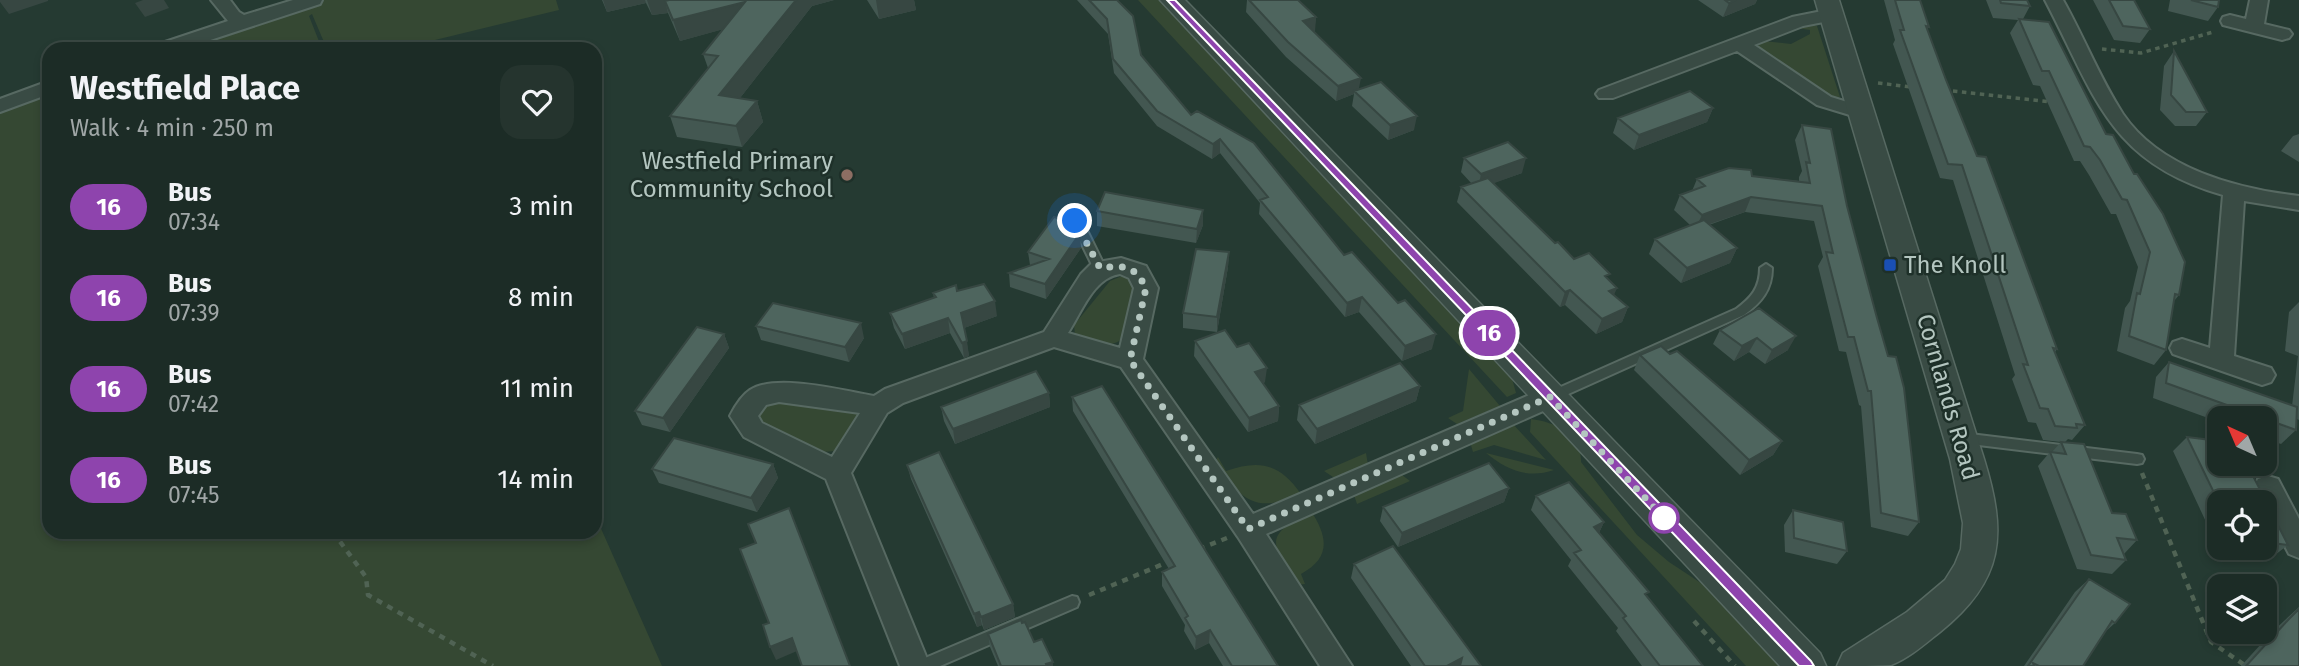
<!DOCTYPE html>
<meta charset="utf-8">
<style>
body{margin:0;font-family:"Fira Sans",sans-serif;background:#25342e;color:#f1f3f6;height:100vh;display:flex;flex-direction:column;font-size:26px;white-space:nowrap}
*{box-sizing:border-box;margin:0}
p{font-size:23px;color:#a0a7a7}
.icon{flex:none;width:38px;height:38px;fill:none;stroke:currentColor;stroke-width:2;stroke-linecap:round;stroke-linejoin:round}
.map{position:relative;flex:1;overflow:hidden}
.sheet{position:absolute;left:42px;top:42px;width:560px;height:497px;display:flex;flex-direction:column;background:#1c2c26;border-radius:21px;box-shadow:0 4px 10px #0003,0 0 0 2px #3a4843}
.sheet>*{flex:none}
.badge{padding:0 14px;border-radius:23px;font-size:24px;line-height:46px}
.needle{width:46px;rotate:316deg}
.tools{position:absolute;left:2207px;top:406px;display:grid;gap:14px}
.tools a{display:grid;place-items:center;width:70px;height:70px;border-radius:14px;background:#1c2c26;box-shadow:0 4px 10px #0003,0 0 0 2px #3a4843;font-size:35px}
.you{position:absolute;width:35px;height:35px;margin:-18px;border:5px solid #fff;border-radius:50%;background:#1a73e8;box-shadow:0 0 0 10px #1a73e833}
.map>.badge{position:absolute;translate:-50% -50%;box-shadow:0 0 0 4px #fff}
.round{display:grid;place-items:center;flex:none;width:74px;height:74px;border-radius:21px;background:#25342e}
.headline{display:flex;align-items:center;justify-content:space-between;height:119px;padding:0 28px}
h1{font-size:33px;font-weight:700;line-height:52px}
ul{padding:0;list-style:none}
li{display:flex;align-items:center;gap:21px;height:91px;padding:0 28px}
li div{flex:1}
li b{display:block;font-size:26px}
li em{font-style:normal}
li .badge{min-width:77px;font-weight:700;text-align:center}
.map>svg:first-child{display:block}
.green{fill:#354833}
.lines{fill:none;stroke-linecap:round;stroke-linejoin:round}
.service-casing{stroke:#576962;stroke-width:4}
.minor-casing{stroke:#576962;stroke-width:4}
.tertiary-casing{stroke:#576962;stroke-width:3}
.path-far1{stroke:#506354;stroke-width:3.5;stroke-dasharray:4.5 4.5;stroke-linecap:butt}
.path{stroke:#506354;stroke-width:4.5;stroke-dasharray:6 6;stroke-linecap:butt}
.service{fill:#394b44;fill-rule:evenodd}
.minor{fill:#394b44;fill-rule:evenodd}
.tertiary{fill:#394b44;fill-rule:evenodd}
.wall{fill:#435751;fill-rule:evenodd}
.shaded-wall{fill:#374742}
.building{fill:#4e655e;stroke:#374742;stroke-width:2}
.line{fill:#8e44ad;stroke:#fff;stroke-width:2}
.walk{stroke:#b4c6c0;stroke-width:7;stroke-dasharray:0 12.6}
.education-dot{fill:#8d6e63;stroke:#1e3029;stroke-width:2.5}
.transit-dot{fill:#1a4fb4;stroke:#1e3029;stroke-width:2.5}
.stop-dot{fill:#fff;stroke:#8e44ad;stroke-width:3.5}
.labels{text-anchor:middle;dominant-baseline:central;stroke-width:5;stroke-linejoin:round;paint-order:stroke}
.poi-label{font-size:24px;fill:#b4c6c0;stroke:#1e3029;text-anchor:end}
.street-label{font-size:24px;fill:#b4c6c0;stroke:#1e3029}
</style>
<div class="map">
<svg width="2299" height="666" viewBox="0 0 2299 666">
<rect width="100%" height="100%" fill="#253a32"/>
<path class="green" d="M323,0H556L559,10L398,49H327L312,14L309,16L322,49H196V44Z
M1138,0H1160L1511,375L1516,393L1507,397Z
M1808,24L1817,26L1840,97L1823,96L1761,52L1758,46L1763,41L1791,44L1810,34V30L1796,28Z
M49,92V532H595V515L662,666H0V112Z
M1122,276L1138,285L1123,338C1110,350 1088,345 1075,335L1074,325L1110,281Z
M1469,369L1500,406L1457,424L1448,418L1463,411Z
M769,400L854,411L859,416L837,451L821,452L759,421L755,416Z
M1531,419C1555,422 1582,434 1581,462L1637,535L1669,562L1713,591L1787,666H1746L1530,432Z
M1512,423L1546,460L1494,445L1473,452L1470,442Z
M1366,453L1368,465L1336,479L1324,471Z
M1486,453L1554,470C1528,479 1507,470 1486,453Z
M1218,457L1226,471C1260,459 1280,464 1301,494C1254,515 1242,499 1214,463Z
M1398,472L1410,481L1357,504L1353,492Z
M1311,511C1328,537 1331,558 1301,574L1305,584L1296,585C1271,541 1263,537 1311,511Z"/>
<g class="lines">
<g class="service-casing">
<path id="service" d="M1071,206L1077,210L1106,269L1104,272L1100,273L1094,269L1065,210Z
M1766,264L1772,268C1772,290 1761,303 1744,315L1555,400H1545L1544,397L1545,394L1736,309C1751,298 1760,288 1760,268Z
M1962,433L2137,454L2142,455L2144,459L2142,463L2137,464L1962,443L1957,442L1955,438L1957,434Z
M1072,596L1077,597L1079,602L1077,607L940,666H915L918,661Z"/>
</g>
<g class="minor-casing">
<path id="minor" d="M211,0H230L239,12L244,15L293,0H322L320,4L183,49H153L156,45L228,21Z
M2045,0H2063C2084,37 2100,79 2123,114C2160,169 2238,189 2299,196V210L2244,201L2234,356L2271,368L2275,375L2271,382L2262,385L2173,354L2170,348L2173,342L2182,339L2210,348L2223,195C2108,162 2095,95 2045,0Z
M2250,0H2268L2264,24L2289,30L2292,34L2289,38L2282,40L2223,25L2221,21L2223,17L2230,15L2246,19Z
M1832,9L1839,11L1841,15L1839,19L1803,26L1754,45L1831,97L1870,109L1873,113L1870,117L1863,119L1817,105L1737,51L1613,98H1599L1596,94L1599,90L1792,17Z
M49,81V94L0,112V99Z
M1121,258L1146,266L1158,288L1143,359L1253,514L1541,390L1550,387L1559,390L1563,397L1559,404L1266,534L1352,666H1320L1238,537L1121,367L1054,347L903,403L887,413L851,473L930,666H900L826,479L744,437L730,416C734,408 742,395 750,390C776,373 844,391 874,396L885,389L1044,332L1081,274L1092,263ZM1120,274L1129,278L1134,288L1120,348L1068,333C1082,312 1093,278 1120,274ZM779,402L860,413L832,457L762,423L758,416L766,405Z
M2268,476L2278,479L2299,519V558L2289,554L2254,487L2258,479Z"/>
</g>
<g class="tertiary-casing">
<path id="tertiary" d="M1160,0H1185L1820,653L1826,666H1780Z
M1815,0H1839L1984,459C2007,534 2005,580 1940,632C1926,643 1908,659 1891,665C1877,666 1853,666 1837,666L1843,653L1907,612L1945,580L1955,564L1961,549L1963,523L1950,459Z"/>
</g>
<path class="path-far1" d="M2102,49L2141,53L2213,32
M1878,83L1911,87
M1944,90L2051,102"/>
<path class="path" d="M2142,473L2211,642L2246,666
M333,532L366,577L368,595L493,666
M1199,549L1227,538
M1089,595L1168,562
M1694,621L1735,666"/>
<use href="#service" class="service"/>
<use href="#minor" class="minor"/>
<use href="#tertiary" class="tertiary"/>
</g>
<path class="wall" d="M602,0H834L812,6L740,98L757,101L763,122L742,147L677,137L670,116L708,68L703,54L723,29L680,41L668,13L652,15L646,3L607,12Z
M867,0H914L916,10L879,19Z
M1077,0H1117L1141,55L1191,115L1197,111L1344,255L1432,349L1402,361L1359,312L1345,317L1259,214L1260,203L1220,153L1212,159L1157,126L1114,73L1108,34Z
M1247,0H1298L1316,17L1314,32L1359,89L1414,130L1388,140L1352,106L1354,94L1336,101L1286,57L1246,12Z
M1698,0H1757L1755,4L1723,17Z
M1884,0H1920L1929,27L1927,30L1946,80L2057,349L2055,352L2085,425L2072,440L2068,439L2065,442L2112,513L2137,540L2124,554L2126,560L2112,574L2077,569L2038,466L2050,452H2052L2061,442L2043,440L2036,423L2028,422L2012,379L2015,375L1953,180L1940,178L1893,44L1895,40Z
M1986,0H2027L2030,6L2023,19L2049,22L2179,295L2174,301L2166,350L2154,365L2117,351L2125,308L2130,301L2138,267L2116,214H2111L2089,175L2080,161H2074L2040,86L2033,85L2010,33L2018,20L1993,18Z
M2093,0H2134L2150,29L2140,43L2114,40Z
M2170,0H2219L2218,7L2208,21L2168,11Z
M2174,51L2207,112L2196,126H2175L2160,110L2164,66Z
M1713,108L1707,122L1634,150L1613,133L1618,118Z
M1802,125L1847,206L1919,522L1908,536L1871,527L1861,406L1859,405L1846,352L1839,351L1818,266L1823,257L1814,221L1745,212L1709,225L1737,248L1730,263L1681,283L1649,254L1655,239L1690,225L1674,210L1680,195L1692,191L1697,179L1752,176L1799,181V177L1802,171L1795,140Z
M2299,134V162L2281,151L2293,136Z
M1464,158L1522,173L1493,183L1555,243L1574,259L1608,280L1614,295L1628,307L1622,322L1596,334L1565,305L1560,307L1457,202L1461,187L1472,184L1461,172Z
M1097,211L1203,225L1196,243L1097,226Z
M1081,248L1046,299L1010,287L1009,273L1030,265L1028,252Z
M1229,252L1228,267L1217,332L1183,328V313Z
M957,291L997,316L964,328L969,356L964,358L950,333L905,349L894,328L890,313L934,298L933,293Z
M2299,302V420L2297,419L2296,430L2281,444L2264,438V418H2219V422L2153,398L2156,377L2169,362L2292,406L2298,356L2285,351L2289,312Z
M1759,308L1788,350L1765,364L1749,352L1734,361L1713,344L1720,330Z
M756,326L864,338L849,362L761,340Z
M724,334L729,348L670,432L642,425L635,411Z
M1195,341L1237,347L1265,382L1263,383L1279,406L1278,421L1248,432L1194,356Z
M1670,354L1782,441L1773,455L1740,475L1634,370L1640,355Z
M1420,386L1416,401L1315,444L1297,420L1299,405Z
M1049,393L1050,407L955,444L944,421L941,407Z
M1072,397L1278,666H1223L1209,643L1195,650L1184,631L1185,625L1162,586V572L1169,569L1073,411Z
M2187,437L2219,441V464H2247L2288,545L2271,558L2220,552L2173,451ZM2219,502H2264V548H2219Z
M773,464L778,478L757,512L659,483L652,469Z
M907,465L1013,604L1015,617L984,630L982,625L977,627L911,479Z
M1509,488L1504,502L1398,547L1380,521L1383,507Z
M1536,496L1604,522L1599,533L1647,596L1703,666H1642L1616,631L1618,628L1568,566L1571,560L1531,510Z
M1793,510L1847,551L1837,564L1785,552L1784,525Z
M1354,564L1481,666H1411L1351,578Z
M2089,579L2115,623L2105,632L2083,666H2024L2075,592Z
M2299,607V666H2241L2272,632Z
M988,634L1034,642L1053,666H998L990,647Z"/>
<path class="shaded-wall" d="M0,0H48V1L9,14L0,2Z
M143,0H164L169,8L145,17L135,3Z
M603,0H645L646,3L607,12Z
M647,0H675L665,1L668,13L652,15Z
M796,0H834L812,6L726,116L719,95Z
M876,0H914L916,10L879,19Z
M1736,0H1757L1755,4L1723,17L1729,3Z
M745,2L750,22L680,41L673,20Z
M1316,17L1315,32L1302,36L1303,21Z
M1361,78L1358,93L1354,91V94L1336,101L1338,86Z
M757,101L763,122L742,147L736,126Z
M1713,108L1707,122L1634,150L1639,135Z
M1417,116L1414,130L1388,140L1390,125Z
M1220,139V153L1212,159L1213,144Z
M1526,158L1522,173L1478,189L1481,174Z
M1751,197L1745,212L1695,229L1702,215Z
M1203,210V225L1196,243L1197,229Z
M1080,233L1081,248L1046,299L1045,284Z
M1737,248L1730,263L1681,283L1687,268Z
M1229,252L1228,267L1217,332V317Z
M1617,288L1611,302L1609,291Z
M1570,290L1565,305L1560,307L1565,292Z
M1362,297L1359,312L1345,317L1347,303Z
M995,301L997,316L964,328L961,313Z
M1628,307L1622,322L1596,334L1602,319Z
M948,318L950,333L905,349L902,334Z
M861,323L864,338L849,362L845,347Z
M724,334L729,348L670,432L663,418Z
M1436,334L1432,349L1402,361L1405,346Z
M1796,336L1788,350L1765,364L1772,350Z
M1757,338L1749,352L1734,361L1742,346Z
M967,341L969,356L964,358L962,343Z
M1267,368L1265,382L1254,387L1255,372Z
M1420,386L1416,401L1315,444L1317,429Z
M1049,393L1050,407L955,444L953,429Z
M1279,406L1278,421L1248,432L1249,418Z
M1782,441L1773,455L1740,475L1749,460Z
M773,464L778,478L757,512L751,498Z
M1509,488L1504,502L1398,547L1402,533Z
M1604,522L1597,537L1594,527Z
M1013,604L1015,617L984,630L981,617Z
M979,612L982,625L977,627L974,614Z
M1210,630L1209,643L1195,650L1196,637Z
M792,638L797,651L776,660L770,647Z
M1462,658L1460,666H1447Z
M1053,662V666H1046V664Z"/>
<path class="building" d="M669,0H796L719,95L757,101L736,126L670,116L718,56L703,54L745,2L673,20L665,1Z
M1089,0H1117L1133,16L1141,55L1191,115L1197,111L1254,143L1344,255L1352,252L1398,303L1405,300L1436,334L1405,346L1362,297L1347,303L1260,200L1268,197L1220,139L1213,144L1157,111L1113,59L1107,19Z
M1249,0H1298L1316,17L1303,21L1361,78L1338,86L1288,42Z
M1725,0H1736L1729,3Z
M1895,0H1920L1929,27L1926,26L1946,80L1977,156L1986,157L2057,349L2053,348L2085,425L2076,424L2077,428L2055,426L2048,409L2040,408L2023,364L2028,365L1962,165L1948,164L1900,30H1904Z
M2000,0H2027L2030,6L2001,3Z
M2109,0H2134L2150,29L2123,26Z
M2191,0H2219L2218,7Z
M2019,19L2049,22L2106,134L2113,135L2134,174H2137L2163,214L2185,262L2179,295L2175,294L2166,350L2129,336L2137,293L2140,294L2150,252L2127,200L2122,199L2100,160L2090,147L2084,146L2049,71H2042Z
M2174,51L2207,112H2186L2171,95Z
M1381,82L1417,116L1390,125L1354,91Z
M1690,91L1713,108L1639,135L1618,118Z
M1802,125L1831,129L1847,206L1877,318L1888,356L1896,357L1904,388L1919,522L1881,513L1871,391H1868L1854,337H1848L1826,252L1833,253L1822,206L1751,197L1702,215L1680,195L1705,186L1697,179L1729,168L1751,170L1752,176L1810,183L1806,162L1810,163Z
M1508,142L1526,158L1481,174L1464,158Z
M1488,178L1555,243L1558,242L1574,259L1589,253L1610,274L1605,276L1617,288L1609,291L1628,307L1602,319L1570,290L1565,292L1461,187Z
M1105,192L1203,210L1197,229L1097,211Z
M1054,217L1075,223L1080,233L1045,284L1009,273L1049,259L1028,252Z
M1704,220L1737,248L1687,268L1655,239Z
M1196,249L1229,252L1217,317L1183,313Z
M984,284L995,301L961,313L967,341L962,343L948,318L902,334L890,313L936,297L933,293L956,285L957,291Z
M773,303L861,323L845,347L756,326Z
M1759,308L1796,336L1772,350L1757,338L1742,346L1720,330Z
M697,327L724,334L663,418L635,411Z
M1225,330L1237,347L1249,343L1267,368L1255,372L1279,406L1249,418L1195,341Z
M1661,346L1670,354L1677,351L1782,441L1749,460L1640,355Z
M2169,362L2297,407L2296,430L2166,383Z
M1400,363L1420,386L1317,429L1299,405Z
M1036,371L1049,393L953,429L941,407Z
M1102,386L1278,666H1232L1210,630L1196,637L1185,618L1188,616L1162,572L1175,566L1072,397Z
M2187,437L2219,441V464H2247L2288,545L2264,542V502L2219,503Z
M674,438L773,464L751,498L652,469Z
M2061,442L2084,444L2112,513L2126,514L2137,540L2117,538L2126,560L2091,555L2050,452L2066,454Z
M939,452L1013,604L981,617L979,612L974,614L907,465Z
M1489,463L1509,488L1402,533L1383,507Z
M1569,482L1604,522L1594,527L1649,592L1645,594L1703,666H1660L1623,618L1626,616L1574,553L1581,550L1536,496Z
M789,508L850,666H802L792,638L770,647L763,625L769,623L740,549L756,543L748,524Z
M1793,510L1843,522L1847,551L1794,538Z
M1393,546L1481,666H1460L1462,658L1447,666H1425L1354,564Z
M2089,579L2130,604L2115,623L2112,621L2083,666H2039L2033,663L2034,666H2028Z
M2299,609V666H2246L2289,619Z
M1021,620L1022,623L1025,622L1034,642L1042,639L1053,662L1046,664L1047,666H1001L988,634Z"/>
<path class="line" d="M1167,0H1175L1811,661L1814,666H1799Z"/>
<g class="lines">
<path class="walk" d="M1075,221L1100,268C1125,265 1134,265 1146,288L1130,360L1248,529L1550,397L1664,518"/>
</g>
<circle class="education-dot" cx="847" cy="175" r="7"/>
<rect class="transit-dot" x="1883" y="258" width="14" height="14" rx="3.5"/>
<circle class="stop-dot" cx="1664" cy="518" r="14"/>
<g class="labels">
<g class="poi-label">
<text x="833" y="161">Westfield Primary<tspan x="833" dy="28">Community School</tspan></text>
<text x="1904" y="265" text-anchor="start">The Knoll</text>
</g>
<g class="street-label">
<text transform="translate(1948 397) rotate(74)">Cornlands Road</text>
</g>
</g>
</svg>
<div class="tools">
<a><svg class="needle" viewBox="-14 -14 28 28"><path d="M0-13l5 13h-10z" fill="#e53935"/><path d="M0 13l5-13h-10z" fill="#a0a7a7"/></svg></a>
<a><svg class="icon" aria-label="locate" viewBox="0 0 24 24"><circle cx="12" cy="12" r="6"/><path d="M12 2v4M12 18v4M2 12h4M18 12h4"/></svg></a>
<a><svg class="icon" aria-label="layers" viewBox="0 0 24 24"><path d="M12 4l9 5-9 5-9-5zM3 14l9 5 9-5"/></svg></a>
</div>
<div class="you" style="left:1075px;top:221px"></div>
<b class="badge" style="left:1489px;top:333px;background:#8e44ad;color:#fff">16</b>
<section class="sheet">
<div class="headline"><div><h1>Westfield Place</h1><p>Walk · 4 min · 250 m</p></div><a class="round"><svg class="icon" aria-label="heart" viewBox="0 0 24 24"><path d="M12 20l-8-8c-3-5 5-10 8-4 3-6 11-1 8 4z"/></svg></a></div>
<ul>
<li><span class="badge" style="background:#8e44ad;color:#fff">16</span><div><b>Bus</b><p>07:34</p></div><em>3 min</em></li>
<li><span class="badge" style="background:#8e44ad;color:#fff">16</span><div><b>Bus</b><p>07:39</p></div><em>8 min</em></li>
<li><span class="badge" style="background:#8e44ad;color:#fff">16</span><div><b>Bus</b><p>07:42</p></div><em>11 min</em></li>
<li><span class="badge" style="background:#8e44ad;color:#fff">16</span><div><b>Bus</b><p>07:45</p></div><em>14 min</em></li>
</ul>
</section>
</div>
